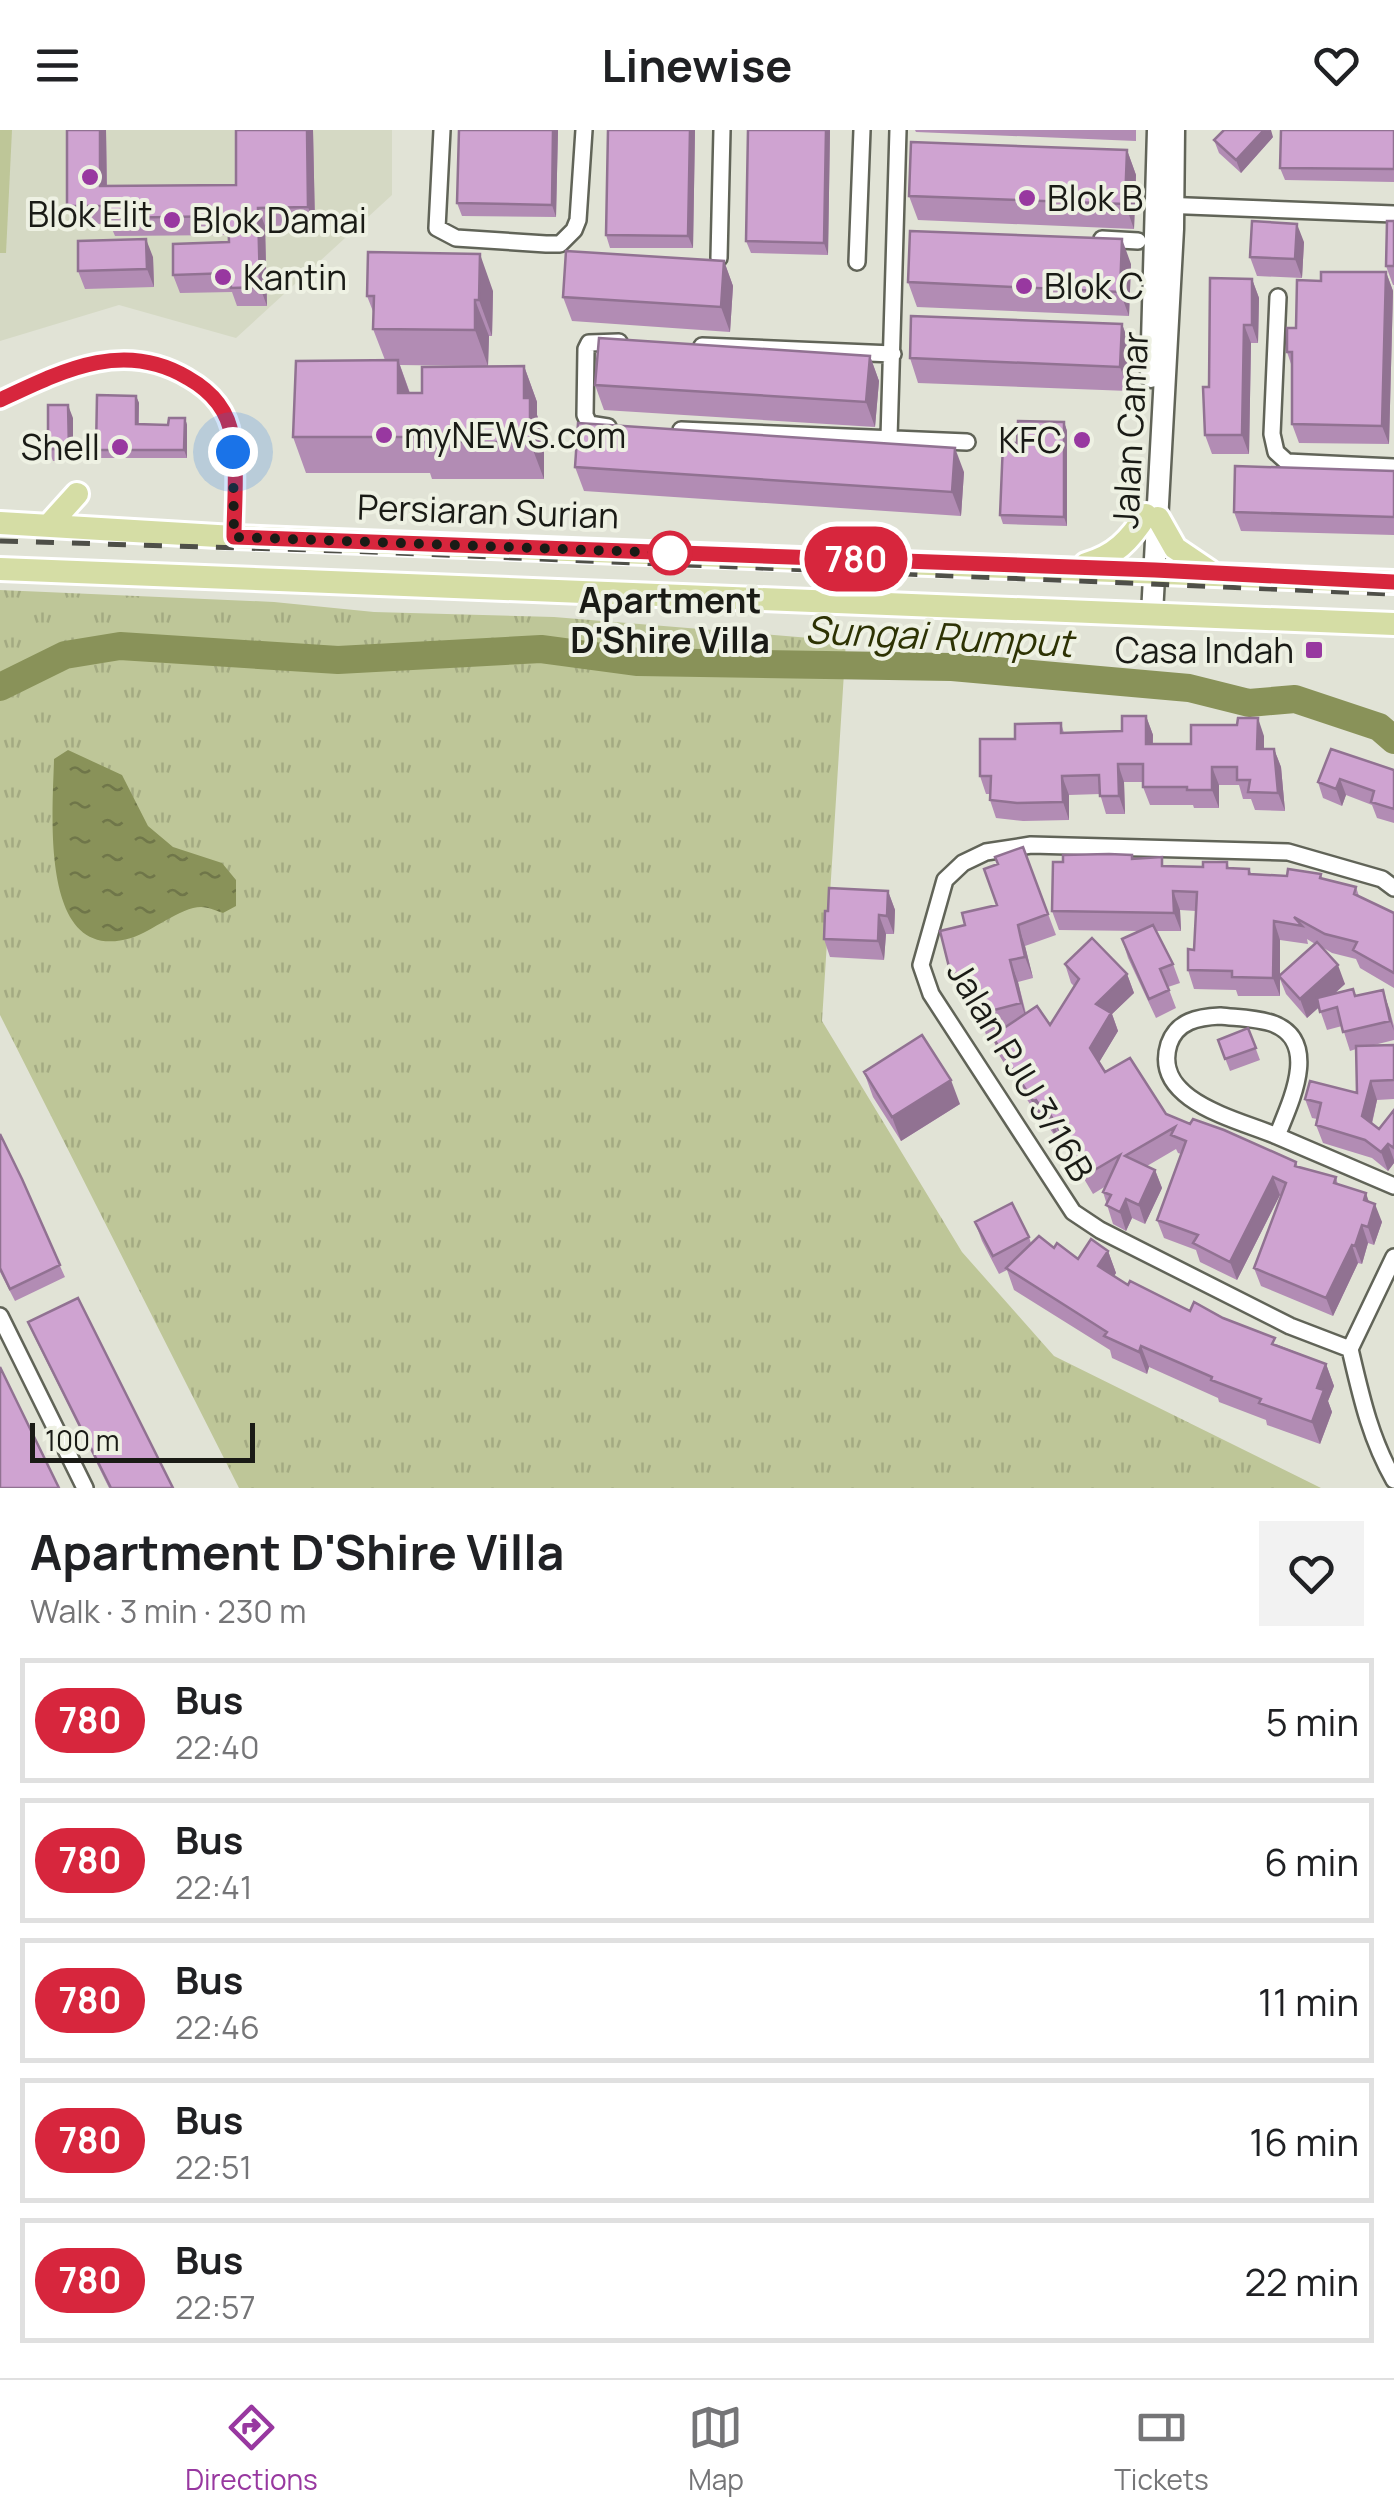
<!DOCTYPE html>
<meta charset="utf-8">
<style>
body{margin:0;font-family:Manrope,sans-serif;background:#f2f2f2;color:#202124;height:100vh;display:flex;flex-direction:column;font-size:38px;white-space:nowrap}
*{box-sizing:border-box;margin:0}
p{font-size:32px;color:#757577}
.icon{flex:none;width:55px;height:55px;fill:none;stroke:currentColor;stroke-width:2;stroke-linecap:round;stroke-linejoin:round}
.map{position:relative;height:1358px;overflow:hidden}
.drawer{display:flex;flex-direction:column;background:#fff;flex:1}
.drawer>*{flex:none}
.badge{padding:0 20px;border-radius:32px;font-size:35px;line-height:65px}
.scale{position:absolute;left:30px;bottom:25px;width:225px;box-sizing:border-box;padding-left:10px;border:5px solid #1a1b16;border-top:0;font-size:28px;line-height:35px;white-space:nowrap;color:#1a1b16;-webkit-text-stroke:8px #eef1e3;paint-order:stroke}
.you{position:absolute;width:50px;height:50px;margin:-25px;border:8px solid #fff;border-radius:50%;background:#1a73e8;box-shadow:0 0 0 15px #1a73e833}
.map>.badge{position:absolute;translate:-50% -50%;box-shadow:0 0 0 5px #fff}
.round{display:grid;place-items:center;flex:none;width:105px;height:105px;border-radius:0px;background:#f2f2f2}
.head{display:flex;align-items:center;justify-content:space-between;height:170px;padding:0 30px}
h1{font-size:48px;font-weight:700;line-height:75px}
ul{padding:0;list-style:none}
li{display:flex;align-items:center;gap:30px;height:125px;margin:0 20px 15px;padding:0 10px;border:5px solid #e0e0e0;border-radius:0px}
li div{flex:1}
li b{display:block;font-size:38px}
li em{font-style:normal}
li .badge{min-width:110px;font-weight:700;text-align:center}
header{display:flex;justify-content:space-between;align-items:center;height:130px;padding:0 30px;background:#fff;font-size:45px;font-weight:700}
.tabs{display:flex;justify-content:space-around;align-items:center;height:140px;border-top:2px solid #e0e0e0;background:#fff;font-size:28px;color:#757577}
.tabs a{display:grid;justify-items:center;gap:5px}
.tabs .active{color:#9838a0}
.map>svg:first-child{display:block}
.built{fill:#d5d9c4}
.grass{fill:url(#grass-tufts)}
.pitch{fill:#bec698}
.water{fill:url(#water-ripples)}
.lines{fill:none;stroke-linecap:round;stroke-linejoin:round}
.river{stroke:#899259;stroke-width:28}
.street-casing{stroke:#616458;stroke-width:20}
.secondary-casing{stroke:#616458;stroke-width:25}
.primary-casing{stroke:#fff;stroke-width:28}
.street{stroke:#fff;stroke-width:15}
.secondary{stroke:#fff;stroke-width:20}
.primary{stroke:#d5dda5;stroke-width:22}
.rail{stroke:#4e4f48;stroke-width:5;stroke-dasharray:18 18;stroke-linecap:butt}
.wall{fill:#b28cb4;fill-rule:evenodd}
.shaded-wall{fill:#917292}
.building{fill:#cfa3d1;stroke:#917292;stroke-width:2.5}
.line-casing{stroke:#fff;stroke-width:22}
.line{stroke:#d7263d;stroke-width:15}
.walk{stroke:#1a1b16;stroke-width:10;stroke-dasharray:0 18}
.poi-dot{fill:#9838a0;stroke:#eef1e3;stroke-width:4}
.stop-dot{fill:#fff;stroke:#d7263d;stroke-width:5}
.labels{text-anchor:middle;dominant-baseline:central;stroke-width:8;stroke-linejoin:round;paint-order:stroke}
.poi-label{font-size:35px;fill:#1a1b16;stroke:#eef1e3;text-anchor:start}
.street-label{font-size:35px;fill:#1a1b16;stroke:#eef1e3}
.stop-label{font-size:35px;font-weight:bold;fill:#1a1b16;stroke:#eef1e3}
.water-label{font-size:38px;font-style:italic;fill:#2d3203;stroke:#eef1e3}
</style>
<header><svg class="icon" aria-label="menu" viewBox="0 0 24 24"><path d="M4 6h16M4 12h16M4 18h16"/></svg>Linewise<svg class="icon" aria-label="heart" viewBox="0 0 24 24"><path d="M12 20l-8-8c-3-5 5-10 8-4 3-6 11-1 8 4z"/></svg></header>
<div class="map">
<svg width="1394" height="1358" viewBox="0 0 1394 1358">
<defs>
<pattern id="grass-tufts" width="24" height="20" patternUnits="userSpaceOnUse" patternTransform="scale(2.5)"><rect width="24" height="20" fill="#bec698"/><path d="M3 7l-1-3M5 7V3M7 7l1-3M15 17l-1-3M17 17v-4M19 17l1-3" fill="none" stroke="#a3aa82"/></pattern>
<pattern id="water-ripples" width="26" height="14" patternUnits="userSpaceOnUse" patternTransform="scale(2.5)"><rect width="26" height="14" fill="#899259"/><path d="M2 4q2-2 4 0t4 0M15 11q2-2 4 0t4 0" fill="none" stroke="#6f7649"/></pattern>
</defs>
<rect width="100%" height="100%" fill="#e1e3d6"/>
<path class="built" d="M0,0H392V65L236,208L119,175L0,211Z"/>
<path class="grass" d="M0,460L274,472L374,482L554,487L846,511L822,891L962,1122L1054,1226L1321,1358H239L0,885Z"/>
<path class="pitch" d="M0,0H12L6,123H0Z"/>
<path class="water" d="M68,620L122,645L148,696L173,717L222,733L236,750V776L223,783C217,781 208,777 201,777C181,777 151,802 131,808C38,836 53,681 54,629Z"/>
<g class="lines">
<path class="river" d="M0,557L65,525L120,516L338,530L541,519L638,532L952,537L1189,558L1249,573L1295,569L1379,597L1394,610"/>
<g class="street-casing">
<path id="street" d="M442,0L437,98L456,108L546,114H560L574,100L578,90L584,0
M1162,75L1394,84
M1102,109L1138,111
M719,128L722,0
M857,132L862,0
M1278,167L1272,304L1276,322L1287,332L1394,337
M702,216L893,224
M0,270C62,241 123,209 188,248C211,261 228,280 232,307C238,339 234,375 234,407
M608,297L589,294L585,285L586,219L589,213L619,212
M681,300L967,312
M889,308L898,0
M1220,886C1237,888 1258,888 1274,894C1321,913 1289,975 1277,1006C1237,989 1151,971 1169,914C1177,891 1198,887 1220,886Z
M1277,1006L1394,1056
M0,1186L85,1358
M1350,1219L1290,1196L1100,1100L1073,1082L931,864L921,835L945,750L963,733L986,722L1031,715L1288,722L1382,749L1394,758
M1350,1219C1361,1266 1370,1308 1394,1350
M1350,1219L1394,1127"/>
</g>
<g class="secondary-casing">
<path id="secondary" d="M1151,247L1158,0
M1152,484L1173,99L1174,0"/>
</g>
<g class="primary-casing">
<path id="primary" d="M1158,388L1175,418L1209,441
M0,393L234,407L1394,452
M49,395L77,364
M1086,434C1115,426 1130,410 1146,385
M0,439L1394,494"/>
</g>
<use href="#street" class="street"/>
<use href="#secondary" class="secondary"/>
<use href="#primary" class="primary"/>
<path class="rail" d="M0,411L345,421L1394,464"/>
</g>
<path class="wall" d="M67,0H106L107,56L236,55V0H313L315,95L265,96L267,176H237L232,162L180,163L173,145L229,112V105L115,106L110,94H74L67,76Z
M558,0L556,87L462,86L457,73Z
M695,0L693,118H610L606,105Z
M748,0H830L828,125L751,123L746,111Z
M915,0H1136V11L916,2Z
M1394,0V52L1285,50L1280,38Z
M1273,7L1241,43L1219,23L1214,10Z
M1127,20L1136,45L1134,99L918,90L909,66Z
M1394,91V155H1393L1386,136Z
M1304,112L1302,148L1257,146L1250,127Z
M153,127L154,157L85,159L78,141Z
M724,131L733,156L730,202L572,191L563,167Z
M1131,134L1129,186L917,177L908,152Z
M1386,142L1393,161L1389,314L1299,313L1292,294V237L1287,222L1296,198L1321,151Z
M1252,149L1259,168L1258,213H1251L1249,324H1212L1205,305L1209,257Z
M493,161L492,206H489L488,236H524L537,272V285L544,304V349H432L430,343H306L293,307L385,230L373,199L374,184L367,166ZM400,235L479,236L422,263H410Z
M1122,194L1131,219L1129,261L918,253L910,228Z
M870,226L879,251L875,297L604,280L595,255Z
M136,266L139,273V294L168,295L185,288L187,295V328H99L96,320Z
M73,288V331H53L48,319Z
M1064,292L1067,301V396L1003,394L1000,385L1017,313Z
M575,337L964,342L961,386L584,361Z
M1394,341V405L1241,401L1234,382Z
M1146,586L1153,605V614H1191L1264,606V619H1274L1281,637L1285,681L1255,680L1251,669H1243L1239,655H1219V678H1194L1193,675H1150L1143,657V652H1124L1125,684H1106L1100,664L1069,665V690L1023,691L996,688L990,670V664H986L980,646L1061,593L1064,603L1122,601Z
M1394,640V693L1377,688L1372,675L1346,665L1342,676L1323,668L1318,652Z
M1023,717L1056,805L1025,816L1033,848L1018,852L1026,883L1050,895L1074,856L1071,853L1065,834L1127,844L1134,863L1112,884L1118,901L1099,932L1105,942L1166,984L1190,994L1296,1032L1298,1037L1336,1047L1338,1055L1369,1072L1382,1092L1374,1115L1368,1113L1362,1134L1358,1133L1333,1186L1261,1156L1254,1138L1281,1066L1280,1065L1237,1150L1200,1132L1196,1120L1164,1108L1157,1090L1181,1024L1178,1023L1176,1019L1147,1036L1155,1040L1162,1058L1145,1094L1132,1088L1126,1101L1113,1094L1103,1062L1106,1056L1093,1064L1058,1005L1055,1006L1042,988L1040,990L999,925L992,906L998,902L986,905L973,862L959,866L951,845L965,795L997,775L998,734Z
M1132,725L1133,729L1165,736L1203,737L1227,732L1229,738L1249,739L1252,745L1287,746L1321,744L1322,748L1356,757L1359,766L1394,783V858L1360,838L1356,829L1332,823L1322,817L1345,854L1334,864L1356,866L1389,878L1394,896V910L1374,915H1394V969L1377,970L1372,994L1379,999L1394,980V1033L1388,1041L1372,1028L1323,1013L1316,995L1317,989L1312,988L1305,969L1357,963L1356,919L1350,921L1342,896L1327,900L1319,877L1307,888L1286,864L1280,849V866H1238L1236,860L1194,859L1188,840L1194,820L1196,781L1180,780L1181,801H1156L1173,834L1180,853L1168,857L1176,878L1156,888L1128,828L1122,809L1140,801L1059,800L1052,781L1063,732ZM1307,809L1315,814L1280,845V810L1308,814Z
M888,761L895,780L894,804H886L884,830L830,827L824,809Z
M1248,898L1260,930L1230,941L1218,910Z
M864,942L960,974L901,1011L873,967Z
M0,1004L65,1147L15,1171L0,1142Z
M975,1092L1029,1107L1031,1113L1054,1118L1078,1129L1108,1121L1116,1143L1114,1146L1128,1155L1326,1234L1334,1256L1328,1271L1332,1282L1320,1314L1267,1295L1266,1290L1219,1272L1218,1268L1149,1237L1147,1244L1112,1228L1110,1220L1014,1160L1007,1140L999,1144L982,1111Z
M28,1192L173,1358H109L33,1204Z"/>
<path class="shaded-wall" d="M100,0H106L107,75L100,56Z
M307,0H313L315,95L308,77Z
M553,0H558L556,87L552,75Z
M690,0H695L693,118L688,106Z
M826,0H830L828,125L824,113Z
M1264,0H1271L1273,7L1241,43L1236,30Z
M1127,20L1136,45L1134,99L1125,74Z
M258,78L265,96L267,176L260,157Z
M1297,94L1304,112L1302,148L1295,129Z
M146,109L153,127L154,157L147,139Z
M1122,109L1131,134L1129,186L1120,162Z
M480,124L493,161L492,206L479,170Z
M724,131L733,156L730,202L721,177Z
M1386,142L1393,161L1389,314L1382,296Z
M1252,149L1259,168L1258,213L1252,195Z
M475,170L489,206L488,236L475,200Z
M1122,194L1131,219L1129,261L1120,237Z
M1244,195L1251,213L1249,324L1242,305Z
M870,226L879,251L875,297L866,272Z
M398,230L411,267L398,263Z
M524,236L537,272V285L544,304V349L530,312L524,268Z
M136,266L139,273L138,301L136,294Z
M68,275L73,288V331L69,319Z
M185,288L187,295V328L184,320Z
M1064,292L1067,301V396L1064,387Z
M955,318L964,342L961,386L952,362Z
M1146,586L1153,605L1152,632L1146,614Z
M1258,588L1264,606V637L1257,619Z
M1274,619L1281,637L1285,681L1278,663Z
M1118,634L1124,652L1125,684L1119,666Z
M1212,637L1219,655V678L1212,660Z
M1062,646L1069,665V690L1063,672Z
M1340,649L1346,665L1342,676L1336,659Z
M888,761L895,780L894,804L887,786Z
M1173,761L1180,780L1181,801L1174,783Z
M879,785L886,804L884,830L878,811Z
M1274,791L1280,810V866L1273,848Z
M1018,795L1025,816L1033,848L1025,827Z
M1010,830L1018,852L1028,895L1021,873Z
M1338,835L1345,854L1307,888L1300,869Z
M1127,844L1134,863L1112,884L1118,901L1097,936L1090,918L1096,874Z
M1383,860L1389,878L1394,901L1390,891Z
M951,950L960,974L901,1011L892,987Z
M1371,951L1377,970L1369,1005L1362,986Z
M1036,970L1042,988L1040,990L1033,971Z
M1051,986L1058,1005L1055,1006L1048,988Z
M1388,1014L1394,1030V1033L1388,1041L1381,1022Z
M1155,1040L1162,1058L1145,1094L1139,1075Z
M1273,1047L1280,1065L1237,1150L1230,1132Z
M1366,1063L1372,1081L1375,1074L1382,1092L1374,1115L1368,1097L1364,1070Z
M1126,1069L1132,1088L1126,1101L1120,1082Z
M1362,1095L1368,1113L1362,1134L1355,1116Z
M1352,1115L1358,1133L1333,1186L1326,1168Z
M1108,1121L1116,1143L1106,1158L1098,1136Z
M1141,1216L1149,1237L1147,1244L1139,1222Z
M1326,1234L1334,1256L1328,1271L1332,1282L1320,1314L1312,1292L1317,1258Z"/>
<path class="building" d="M67,0H100V56L236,55V0H307L308,77L258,78L260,157L231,158L230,143L173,145V114L229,112L228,86L108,88V76H67Z
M459,0H553L552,75L457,73Z
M608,0H690L688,106L606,105Z
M748,0H826L824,113L746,111Z
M1224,0H1264L1236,30L1214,10Z
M1281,0H1394V39L1280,38Z
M911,12L1127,20L1125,74L909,66Z
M1252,91L1297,94L1295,129L1250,127Z
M1387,91H1394V136H1386Z
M910,101L1122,109L1120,162L908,152Z
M146,109L147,139L78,141V111Z
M566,121L724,131L721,177L563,167Z
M368,122L480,124L479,170H475V200L373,199L374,166H367Z
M1321,142H1386L1382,296L1292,294V222H1287V198H1296L1297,150L1321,151Z
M1210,148L1252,149V195H1244L1242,305H1205L1203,257H1209Z
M911,186L1122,194L1120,237L910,228Z
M599,208L870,226L866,272L595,255Z
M398,230V263H422V237L524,236V268H530V312H419V307H293L296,231Z
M97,265L136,266V294L168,295L169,288H185L184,320H96Z
M48,275H68L69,319H48Z
M1018,291L1064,292V387L1000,385L1003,313H1017Z
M578,293L955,318L952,362L575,337Z
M1235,336L1394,341V387L1234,382Z
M1122,586H1146V614H1191V595H1237L1238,588H1258L1257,619H1274L1278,663L1248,662L1250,650H1237V637H1212V660H1187V657H1143V634H1118L1119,666H1100L1099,645L1062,646L1063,672L1017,673L990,670L991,646H980V609H1015V594L1061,593V603L1122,601Z
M1331,619L1394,640V679L1371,672L1374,661L1340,649L1336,659L1318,652Z
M1023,717L1048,784L1018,795L1025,827L1010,830L1021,873L979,884L968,841L951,845L940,801L965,795L962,783L997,775L984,739L998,734L995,727Z
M1109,724L1132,725V729L1162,727V736L1203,737V732H1227V738L1249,739V744L1287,746L1288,739L1321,744L1320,748L1356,757L1354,764L1394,783V843L1353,820L1357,812L1325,804L1294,787L1302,796L1274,791L1273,848L1232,847V841L1188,840V819L1194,820L1197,762L1173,761L1174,783L1052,781L1053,732H1063V725Z
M829,758L888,761L887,786L879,785L878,811L824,809L825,781H828Z
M1153,795L1173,834L1160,839L1169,860L1149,869L1122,809Z
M1092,808L1127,844L1096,874L1111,883L1090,918L1105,942L1130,928L1166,984L1190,994L1193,989L1224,1000L1296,1032L1295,1036L1336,1047L1334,1053L1366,1063L1364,1070L1375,1074L1368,1097L1362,1095L1355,1116L1352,1115L1326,1168L1254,1138L1286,1053L1273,1047L1230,1132L1193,1113L1198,1105L1157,1090L1186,1011L1171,1005L1175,997L1125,1026L1155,1040L1139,1075L1126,1069L1120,1082L1106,1075L1111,1065L1103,1062L1120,1025L1086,1045L1051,986L1048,988L1036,970L1033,971L992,906L1037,876L1050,895L1079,849L1065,834Z
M1317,812L1338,835L1300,869L1279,846Z
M1353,859L1355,866L1383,860L1390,891L1343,902L1337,877L1320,882L1317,868Z
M1248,898L1256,918L1225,929L1218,910Z
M922,905L951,950L892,987L864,942Z
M1394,915V950L1371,951L1362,986L1379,999L1394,980V1018L1388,1014L1381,1022L1365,1010L1316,995L1321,973L1305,969L1310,951L1357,963L1356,916Z
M0,1004L22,1049L60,1135L10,1159L0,1138Z
M1012,1073L1029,1107L993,1126L975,1092Z
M1039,1106L1054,1118L1057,1113L1078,1129L1091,1109L1108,1121L1098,1136L1128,1155L1130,1151L1190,1181L1194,1172L1223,1188L1275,1208L1272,1214L1326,1234L1317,1258L1324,1260L1312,1292L1259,1273L1261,1269L1211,1250L1212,1247L1141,1216L1139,1222L1104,1206L1107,1202L1006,1138Z
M78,1168L173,1358H111L28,1192Z
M0,1237L59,1358H0Z"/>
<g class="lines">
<g class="line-casing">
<path id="line" d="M0,270C62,241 123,209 188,248C211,261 228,280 232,307C238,339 234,375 234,407L1155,440L1394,452"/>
</g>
<use href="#line" class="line"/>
<path class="walk" d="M233,322L234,407L670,423"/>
</g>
<g class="poi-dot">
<circle cx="90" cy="47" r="10"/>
<circle cx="1027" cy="68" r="10"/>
<circle cx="172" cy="90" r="10"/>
<circle cx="223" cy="147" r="10"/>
<circle cx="1024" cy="156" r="10"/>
<circle cx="384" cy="305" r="10"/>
<circle cx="1082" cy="310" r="10"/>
<circle cx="120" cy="317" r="10"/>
<rect x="1304" y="510" width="20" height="20" rx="5"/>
</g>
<circle class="stop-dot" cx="670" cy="423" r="20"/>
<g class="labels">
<g class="poi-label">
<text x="1047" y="68">Blok B</text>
<text x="90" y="84" text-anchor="middle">Blok Elit</text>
<text x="192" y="90">Blok Damai</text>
<text x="243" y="147">Kantin</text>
<text x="1044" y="156">Blok C</text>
<text x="404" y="305">myNEWS.com</text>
<text x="1062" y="310" text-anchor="end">KFC</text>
<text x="100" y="317" text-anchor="end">Shell</text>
<text x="1294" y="520" text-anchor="end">Casa Indah</text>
</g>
<g class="street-label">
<text transform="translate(1130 300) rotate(-87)">Jalan Camar</text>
<text transform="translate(488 381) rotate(2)">Persiaran Surian</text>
<text transform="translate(1021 941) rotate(59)">Jalan PJU 3/16B</text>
</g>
<g class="stop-label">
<text x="670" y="470">Apartment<tspan x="670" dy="40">D'Shire Villa</tspan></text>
</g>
<g class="water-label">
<text transform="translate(939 505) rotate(3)">Sungai Rumput</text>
</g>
</g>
</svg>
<div class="scale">100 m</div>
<div class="you" style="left:233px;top:322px"></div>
<b class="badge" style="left:856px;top:429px;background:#d7263d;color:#fff">780</b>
</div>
<section class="drawer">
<div class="head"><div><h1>Apartment D'Shire Villa</h1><p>Walk · 3 min · 230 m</p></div><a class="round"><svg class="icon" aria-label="heart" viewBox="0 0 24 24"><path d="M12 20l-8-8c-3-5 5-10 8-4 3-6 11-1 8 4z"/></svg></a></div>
<ul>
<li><span class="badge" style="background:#d7263d;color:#fff">780</span><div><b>Bus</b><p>22:40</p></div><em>5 min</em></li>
<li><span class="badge" style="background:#d7263d;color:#fff">780</span><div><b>Bus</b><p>22:41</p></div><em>6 min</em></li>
<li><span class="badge" style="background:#d7263d;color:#fff">780</span><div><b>Bus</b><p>22:46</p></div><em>11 min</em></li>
<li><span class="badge" style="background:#d7263d;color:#fff">780</span><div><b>Bus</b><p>22:51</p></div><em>16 min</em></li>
<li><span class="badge" style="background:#d7263d;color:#fff">780</span><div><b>Bus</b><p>22:57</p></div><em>22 min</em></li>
</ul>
</section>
<nav class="tabs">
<a class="active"><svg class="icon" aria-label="directions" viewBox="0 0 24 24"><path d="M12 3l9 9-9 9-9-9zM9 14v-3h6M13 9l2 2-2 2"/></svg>Directions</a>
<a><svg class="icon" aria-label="map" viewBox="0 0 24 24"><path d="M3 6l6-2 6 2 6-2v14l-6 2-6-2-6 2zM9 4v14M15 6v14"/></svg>Map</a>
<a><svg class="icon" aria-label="tickets" viewBox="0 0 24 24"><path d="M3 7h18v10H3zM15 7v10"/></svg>Tickets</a>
</nav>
